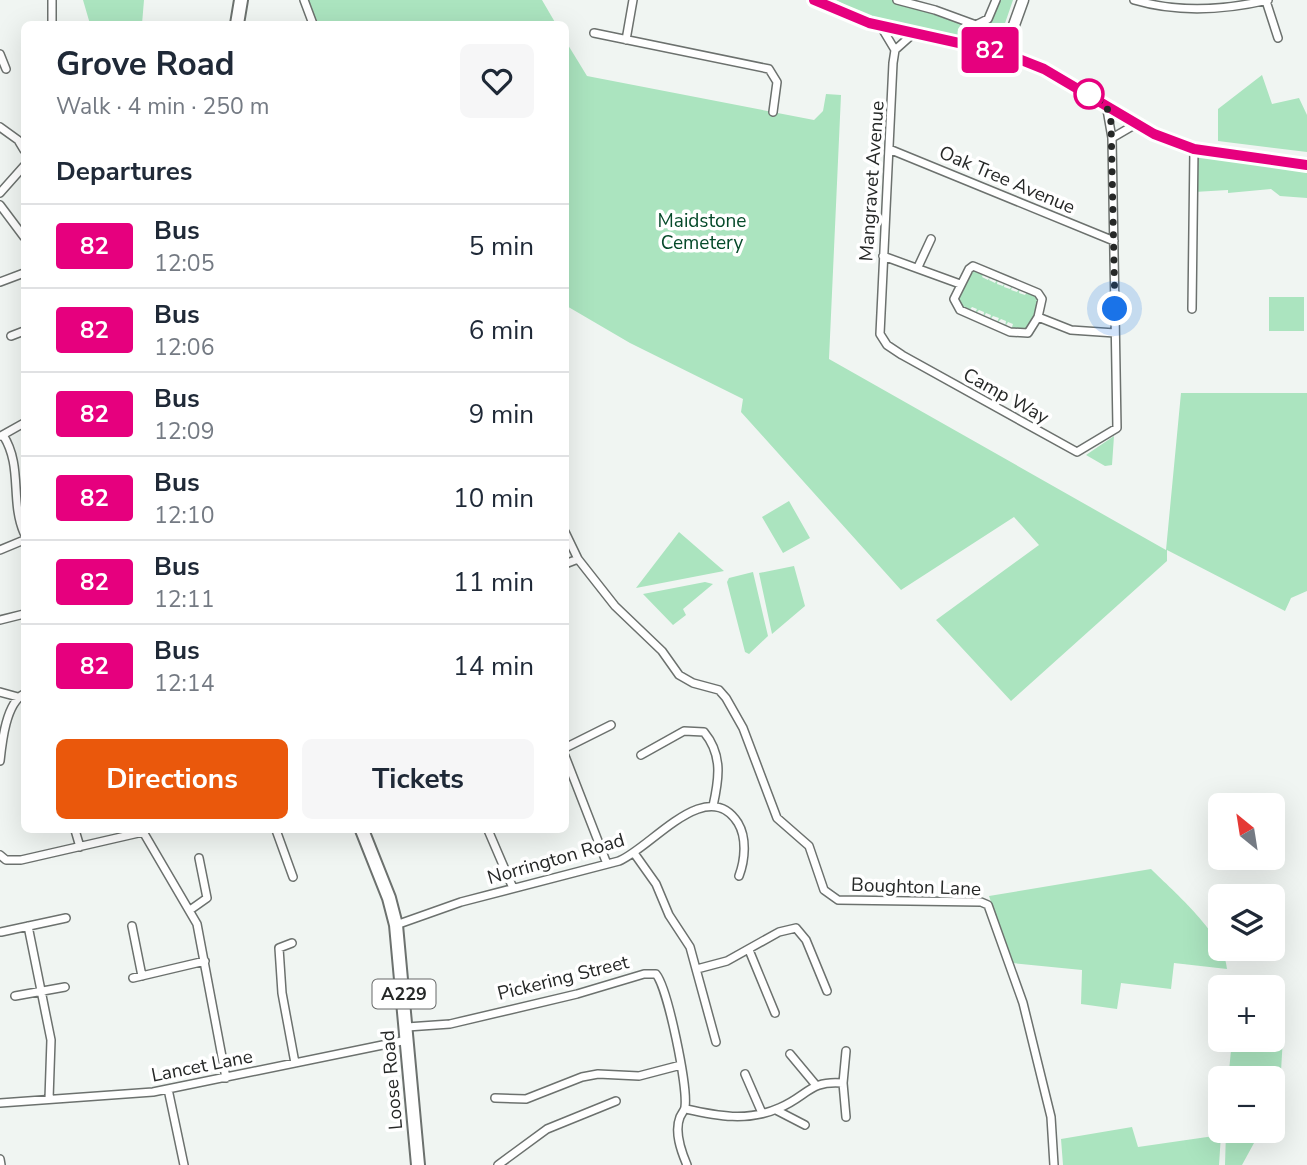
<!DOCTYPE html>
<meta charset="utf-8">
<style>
body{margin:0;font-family:"Nunito Sans",sans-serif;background:#f6f6f7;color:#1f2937;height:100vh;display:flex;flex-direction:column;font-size:26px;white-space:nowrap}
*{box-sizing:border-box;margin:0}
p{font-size:23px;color:#747a83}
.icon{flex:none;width:38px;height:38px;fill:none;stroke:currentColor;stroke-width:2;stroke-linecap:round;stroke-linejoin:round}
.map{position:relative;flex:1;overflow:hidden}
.drawer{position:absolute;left:21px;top:21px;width:548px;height:812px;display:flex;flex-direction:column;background:#fff;border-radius:10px;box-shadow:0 7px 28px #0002}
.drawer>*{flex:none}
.badge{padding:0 14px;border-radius:5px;font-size:24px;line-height:46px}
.needle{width:46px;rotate:330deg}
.buttons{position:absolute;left:1208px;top:793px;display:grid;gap:14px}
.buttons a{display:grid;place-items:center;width:77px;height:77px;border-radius:10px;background:#fff;box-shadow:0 7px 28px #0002;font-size:35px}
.you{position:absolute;width:35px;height:35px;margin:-18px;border:5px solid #fff;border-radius:50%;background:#1a73e8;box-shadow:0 0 0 10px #1a73e833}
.map>.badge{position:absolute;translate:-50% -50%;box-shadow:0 0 0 4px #fff}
h2{padding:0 35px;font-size:26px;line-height:63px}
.round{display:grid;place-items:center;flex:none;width:74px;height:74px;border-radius:10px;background:#f6f6f7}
.overview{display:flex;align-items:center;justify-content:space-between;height:119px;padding:0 35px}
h1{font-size:33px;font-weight:700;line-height:52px}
.button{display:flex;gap:14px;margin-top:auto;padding:14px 35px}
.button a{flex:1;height:80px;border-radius:10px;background:#ea580c;color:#fff;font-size:28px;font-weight:700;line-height:80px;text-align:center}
.button a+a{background:#f6f6f7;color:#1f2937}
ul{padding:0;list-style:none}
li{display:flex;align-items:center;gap:21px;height:84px;padding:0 35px;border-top:2px solid #e0e1e3}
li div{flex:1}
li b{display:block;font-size:26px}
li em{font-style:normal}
li .badge{min-width:77px;font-weight:700;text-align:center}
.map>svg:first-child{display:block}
.green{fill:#abe4bf}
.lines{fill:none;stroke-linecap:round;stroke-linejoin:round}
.street-casing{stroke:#6c716e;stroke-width:10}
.secondary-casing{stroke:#6c716e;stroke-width:13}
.primary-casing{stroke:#6c716e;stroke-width:14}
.highway-casing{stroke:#6c716e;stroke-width:16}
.street{stroke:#fff;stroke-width:7}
.secondary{stroke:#fff;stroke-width:10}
.primary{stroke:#fff;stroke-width:10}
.highway{stroke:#fff;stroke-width:12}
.line-casing{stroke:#fff;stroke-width:16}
.line{stroke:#e6007e;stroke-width:10}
.walk{stroke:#262827;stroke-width:7;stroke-dasharray:0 12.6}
.stop-dot{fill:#fff;stroke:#e6007e;stroke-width:3.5}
.labels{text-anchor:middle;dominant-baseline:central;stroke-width:7;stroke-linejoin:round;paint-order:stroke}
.shield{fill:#fff;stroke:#676868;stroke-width:2}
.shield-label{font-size:18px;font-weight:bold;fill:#262827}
.street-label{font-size:19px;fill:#262827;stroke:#fff}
.park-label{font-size:19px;fill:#064a2a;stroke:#fff}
</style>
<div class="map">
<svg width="1307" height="1165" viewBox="0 0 1307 1165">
<rect width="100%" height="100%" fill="#f0f5f2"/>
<path class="green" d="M83,0H144L142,24H90Z
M307,0H542L556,24H315Z
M836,0H893L972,28L982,26L998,0H1013L1001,35L993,43L869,17Z
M565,40L587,76L814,120L823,111L826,94L841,95L829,359L1166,550L1181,393H1307V591L1291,598L1285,611L1167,550V561L1011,701L936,620L1039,545L1014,517L901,590L741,412L743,399L630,343L565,305Z
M1262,75L1272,104L1299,98L1307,115V152L1218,141V109Z
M1199,154L1307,167V198L1280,196L1271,189L1228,193V190L1194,192L1196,155Z
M973,270L984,272L982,277L988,280L991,275L989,280L995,283L998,278L997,284L1003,286L1005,281L1004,287L1010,289L1013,284L1011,290L1017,292L1020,287L1019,293L1025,295L1028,290L1037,297L1039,305L1028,328L1011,330L1013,324L1008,322L1005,327L1006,321L1001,319L996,324L999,318L993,316L989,321L991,315L986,313L983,318L984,312L979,310L974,315L977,309L972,307L968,312L962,309L956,296L964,277Z
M1269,297H1304V331H1269Z
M1114,436L1112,465L1105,466L1086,455Z
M789,501L810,538L783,553L762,517Z
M679,532L724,571L636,588Z
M794,566L805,606L772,634L759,573Z
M753,572L768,636L749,654L745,652L727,582L729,578Z
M705,582L713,584L683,609L686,615L673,625L643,594Z
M1151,869C1174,892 1225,935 1227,969L1174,963L1171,989L1121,983L1117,1009L1081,1004L1082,970L1012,963L989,896Z
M1284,1021L1279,1104L1272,1123V1078H1234L1229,1071L1232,1040H1272V1022Z
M1132,1127L1138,1147L1221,1135L1219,1165H1063L1061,1139Z
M1226,1131V1130L1266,1131L1254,1143L1242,1165H1225Z"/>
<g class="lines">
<g class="street-casing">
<path id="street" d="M52,0V24
M304,0L313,24
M897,0L935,10L976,25L988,19L996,0
M1134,0C1178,13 1225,10 1268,0
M1266,1L1278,38
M880,25L895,50
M594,33L769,69L777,82L773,112
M914,33L895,50L893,63L880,334L887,345L902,355L1077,452L1117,428L1112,138L1106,104
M626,40L633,0
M0,54L6,69
M0,127L18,140L24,150
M1112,138L1136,124
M889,149L1114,241
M0,193L24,166
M0,205L24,237
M883,256L960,284
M973,266L1038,293L1042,299L1038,317L1028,333L1010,332L960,310L954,299L969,269Z
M918,267L931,239
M0,282L24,273
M1192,309L1194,149
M1038,317L1071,330L1115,333
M11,336L24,331
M3,435C23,466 10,501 24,533
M1,436L24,423
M565,532L578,559L615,606L662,651L679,675L693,683L719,690L726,698L743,728L777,818L809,846L824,890L838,900L981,902L988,905L1023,1003L1051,1117L1054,1165
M0,550L24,540
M565,564L578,559
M0,620L24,614
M0,692L18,697
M565,748L611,725
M641,755L684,731L704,732C723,755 719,779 713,806
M565,756L607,864
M0,761C2,742 6,703 24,694
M75,830L80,847
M142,830L197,924L226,1078
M276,830L293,877
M488,830L513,888
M634,853L656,884L669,915L690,947L716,1042
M0,855L6,860H21L143,832
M190,910L207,898L199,858
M396,925L461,902L619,861C651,848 707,774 738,823C747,838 745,860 739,876
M28,926L51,1040L49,1099
M132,926L142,976
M1,932L66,918
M292,943L279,948L282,993L295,1063
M749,950L775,1013
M697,969L727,961L779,932L796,928L806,940L827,991
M133,978L205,961
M15,996L65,987
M407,1027L450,1024L577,994L644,974H656C668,989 688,1087 685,1107C685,1109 681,1115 680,1117C674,1132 681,1151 687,1165
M846,1051L843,1083L846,1117
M790,1054L815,1084
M745,1074L762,1113
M168,1089L184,1165
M495,1098L526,1099L582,1077L598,1074L639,1076L681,1065
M0,1103L153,1092L407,1040
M686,1109C717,1116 748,1122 779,1108C808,1096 809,1080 843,1083
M776,1110L805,1125
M0,1159L1,1165
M498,1165L547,1129L616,1101"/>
</g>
<g class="secondary-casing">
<path id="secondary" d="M1004,53L1023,0"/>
</g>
<g class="primary-casing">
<path id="primary" d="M814,0L869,23L1004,53L1044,69L1155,134L1194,149L1307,165"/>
</g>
<g class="highway-casing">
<path id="highway" d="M237,24L241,0
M362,830L389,898L396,925L418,1165"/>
</g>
<use href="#street" class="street"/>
<use href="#secondary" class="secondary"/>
<use href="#primary" class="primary"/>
<use href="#highway" class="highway"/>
</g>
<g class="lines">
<g class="line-casing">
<path id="line" d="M814,0L869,23L1004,53L1044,69L1154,134L1194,149L1307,165"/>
</g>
<use href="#line" class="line"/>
<path class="walk" d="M1089,94L1106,104L1111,122L1115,309"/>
</g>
<circle class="stop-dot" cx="1089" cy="94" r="14"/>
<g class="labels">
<rect class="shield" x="372.5" y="979.5" width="63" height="29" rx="5"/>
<g class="shield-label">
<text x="404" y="994">A229</text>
</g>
<g class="street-label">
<text transform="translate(1007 180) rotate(23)">Oak Tree Avenue</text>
<text transform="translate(872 181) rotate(-86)">Mangravet Avenue</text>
<text transform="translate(1006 396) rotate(29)">Camp Way</text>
<text transform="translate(556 859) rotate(-16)">Norrington Road</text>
<text transform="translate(916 887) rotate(2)">Boughton Lane</text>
<text transform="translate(563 978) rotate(-14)">Pickering Street</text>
<text transform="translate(202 1066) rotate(-11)">Lancet Lane</text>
<text transform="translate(392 1080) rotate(-95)">Loose Road</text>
</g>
<g class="park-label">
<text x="702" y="221">Maidstone<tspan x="702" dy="22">Cemetery</tspan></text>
</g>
</g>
</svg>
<div class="buttons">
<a><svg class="needle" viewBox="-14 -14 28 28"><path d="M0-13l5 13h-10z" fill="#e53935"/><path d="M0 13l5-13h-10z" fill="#747a83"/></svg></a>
<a><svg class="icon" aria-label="layers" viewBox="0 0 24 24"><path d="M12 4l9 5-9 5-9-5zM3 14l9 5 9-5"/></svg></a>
<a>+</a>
<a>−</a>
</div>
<div class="you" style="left:1115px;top:309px"></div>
<b class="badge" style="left:990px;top:50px;background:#e6007e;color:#fff">82</b>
<section class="drawer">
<div class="overview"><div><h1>Grove Road</h1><p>Walk · 4 min · 250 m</p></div><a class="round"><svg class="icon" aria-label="heart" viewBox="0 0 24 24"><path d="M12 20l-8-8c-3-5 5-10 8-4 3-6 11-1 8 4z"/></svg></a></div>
<h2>Departures</h2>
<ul>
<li><span class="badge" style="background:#e6007e;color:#fff">82</span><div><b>Bus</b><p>12:05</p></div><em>5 min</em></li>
<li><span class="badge" style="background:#e6007e;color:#fff">82</span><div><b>Bus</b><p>12:06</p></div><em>6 min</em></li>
<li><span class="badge" style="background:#e6007e;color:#fff">82</span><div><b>Bus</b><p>12:09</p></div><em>9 min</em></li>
<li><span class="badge" style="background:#e6007e;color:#fff">82</span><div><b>Bus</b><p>12:10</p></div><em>10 min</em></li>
<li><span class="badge" style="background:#e6007e;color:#fff">82</span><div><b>Bus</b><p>12:11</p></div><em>11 min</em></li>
<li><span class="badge" style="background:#e6007e;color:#fff">82</span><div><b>Bus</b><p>12:14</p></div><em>14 min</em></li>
</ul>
<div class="button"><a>Directions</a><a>Tickets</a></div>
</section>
</div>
